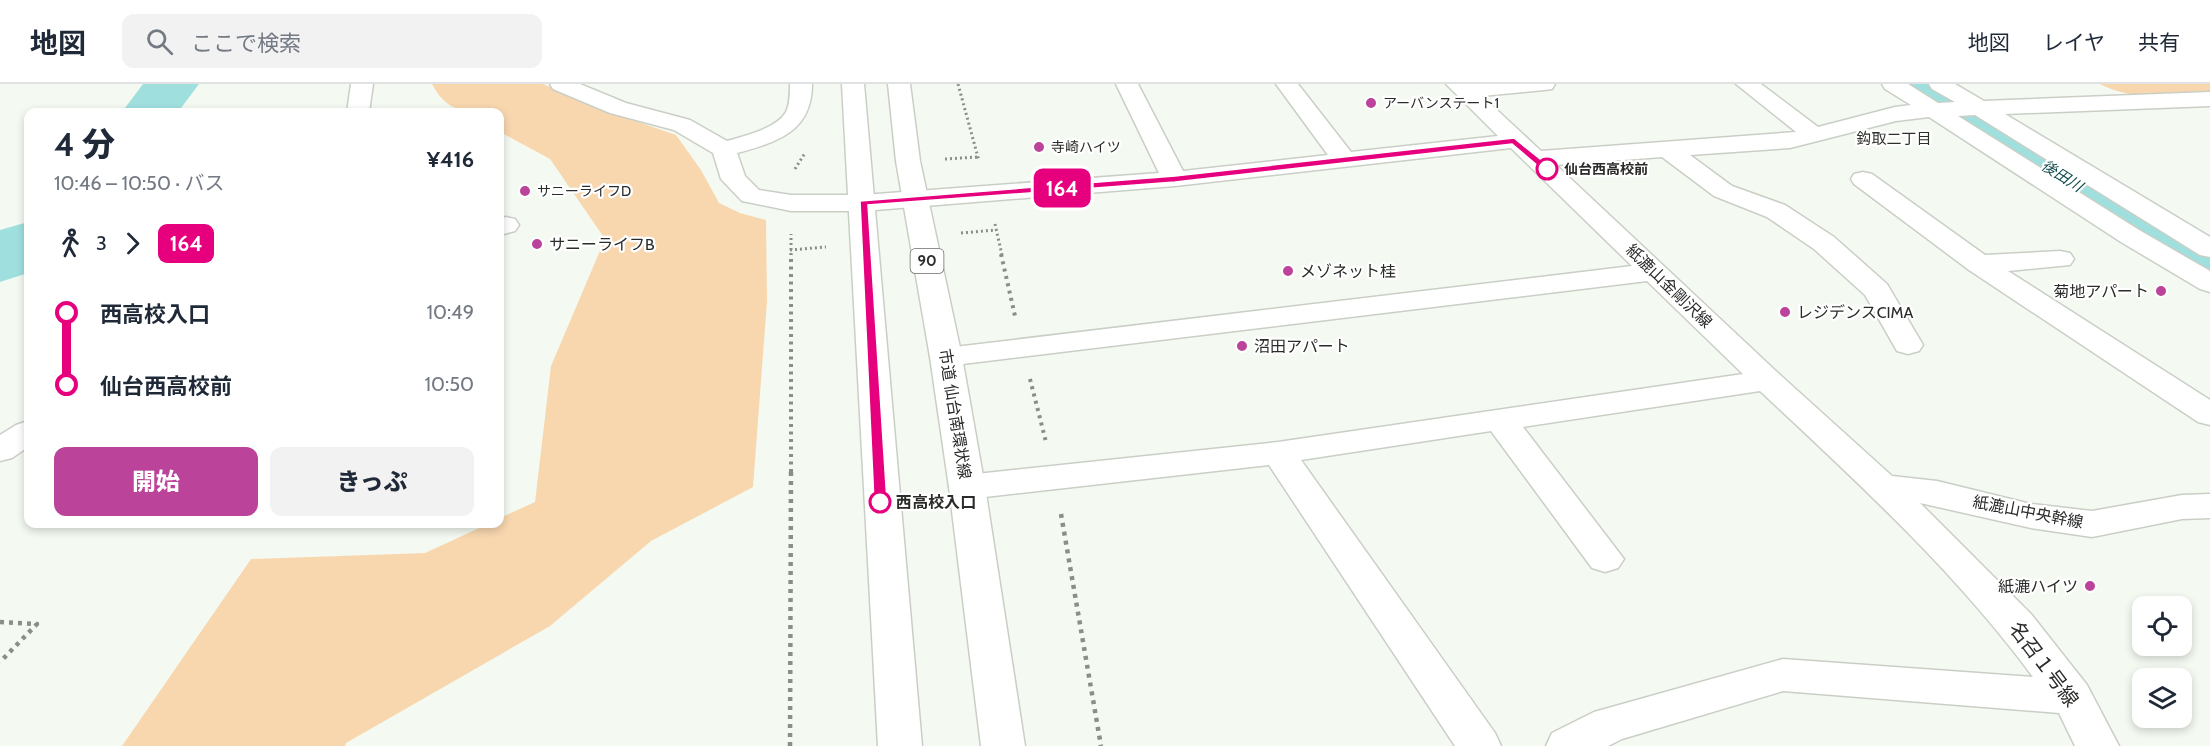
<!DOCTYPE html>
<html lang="ja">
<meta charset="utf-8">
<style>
body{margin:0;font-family:Cabin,"Noto Sans JP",sans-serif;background:#f2f2f3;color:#1f2937;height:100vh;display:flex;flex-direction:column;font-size:22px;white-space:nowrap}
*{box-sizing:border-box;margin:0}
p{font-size:20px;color:#747a83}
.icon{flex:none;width:33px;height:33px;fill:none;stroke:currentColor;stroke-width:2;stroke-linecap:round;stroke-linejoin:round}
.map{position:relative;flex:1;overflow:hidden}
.panel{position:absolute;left:24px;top:24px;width:480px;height:420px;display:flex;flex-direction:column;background:#fff;border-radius:12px;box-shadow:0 3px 9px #0003}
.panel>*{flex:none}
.badge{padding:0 12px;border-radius:9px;font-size:21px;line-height:39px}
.tools{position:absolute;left:2132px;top:512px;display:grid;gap:12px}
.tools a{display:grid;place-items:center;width:60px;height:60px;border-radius:12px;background:#fff;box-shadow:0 3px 9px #0003;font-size:30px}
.map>.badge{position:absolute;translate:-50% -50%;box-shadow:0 0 0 3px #fff}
.legs{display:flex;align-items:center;gap:9px;height:66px;padding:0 30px;font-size:20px}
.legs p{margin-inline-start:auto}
.overview{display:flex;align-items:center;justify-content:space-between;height:102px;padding:0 30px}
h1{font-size:33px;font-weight:800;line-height:45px}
.primary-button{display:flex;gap:12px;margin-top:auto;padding:12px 30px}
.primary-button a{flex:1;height:69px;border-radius:12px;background:#bb4399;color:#fff;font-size:24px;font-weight:800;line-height:69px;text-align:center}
.primary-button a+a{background:#f2f2f3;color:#1f2937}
ul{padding:0 30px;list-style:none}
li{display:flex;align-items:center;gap:21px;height:72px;font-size:22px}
li i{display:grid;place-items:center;width:9px;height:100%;margin:0 8px;background:currentColor}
li i::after{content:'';width:15px;height:15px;margin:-8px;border:4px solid;border-radius:50%;background:#fff}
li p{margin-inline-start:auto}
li:first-child i{background:linear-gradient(#0000 50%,currentColor 0)}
li:last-child i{background:linear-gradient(currentColor 50%,#0000 0)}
header{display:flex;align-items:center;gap:36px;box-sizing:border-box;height:84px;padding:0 30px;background:#fff;border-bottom:2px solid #e0e1e3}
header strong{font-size:28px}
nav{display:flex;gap:33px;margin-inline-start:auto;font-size:21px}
.search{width:420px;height:54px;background:#f2f2f3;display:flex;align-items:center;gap:15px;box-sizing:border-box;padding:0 21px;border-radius:12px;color:#747a83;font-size:22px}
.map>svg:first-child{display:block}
.green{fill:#f8d7af}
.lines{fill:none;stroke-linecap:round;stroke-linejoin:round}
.river{fill:#9fe0de;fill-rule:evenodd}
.minor-casing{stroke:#cacfc6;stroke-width:3}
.major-casing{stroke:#cacfc6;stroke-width:3}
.path-far2{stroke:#8a8e88;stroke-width:3;stroke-dasharray:2 3;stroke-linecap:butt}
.path-far1{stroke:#8a8e88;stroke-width:4;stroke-dasharray:3 4.5;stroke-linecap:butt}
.path{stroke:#8a8e88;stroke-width:4.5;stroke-dasharray:4 5;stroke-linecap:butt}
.minor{fill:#fff;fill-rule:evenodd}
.major{fill:#fff;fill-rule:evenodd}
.line-1{fill:#e6007e;stroke:#fff;stroke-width:1.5}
.poi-dot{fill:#bb4399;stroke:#fff;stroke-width:2}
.stop-1-dot{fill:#fff;stroke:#e6007e;stroke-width:3}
.labels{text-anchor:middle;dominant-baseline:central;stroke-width:4.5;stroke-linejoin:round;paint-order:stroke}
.far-poi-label{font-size:14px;fill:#2a2c29;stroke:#fff;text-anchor:start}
.far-stop-label{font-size:14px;font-weight:bold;fill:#2a2c29;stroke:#fff;text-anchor:start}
.far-neighbourhood-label{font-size:15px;fill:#2d312a;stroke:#fff}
.far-water-label{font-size:15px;font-style:italic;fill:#144d4d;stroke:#fff}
.shield{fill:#fff;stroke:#6a6b69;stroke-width:1.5}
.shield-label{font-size:15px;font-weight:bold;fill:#2a2c29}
.poi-label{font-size:16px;fill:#2a2c29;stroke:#fff;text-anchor:start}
.street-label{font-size:16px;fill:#2a2c29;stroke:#fff}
.stop-label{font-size:16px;font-weight:bold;fill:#2a2c29;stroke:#fff;text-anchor:start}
.near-street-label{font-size:20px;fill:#2a2c29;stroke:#fff}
</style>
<header>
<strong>地図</strong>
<div class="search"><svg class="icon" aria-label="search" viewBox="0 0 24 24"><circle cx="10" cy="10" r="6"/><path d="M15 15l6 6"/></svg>ここで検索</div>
<nav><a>地図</a><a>レイヤ</a><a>共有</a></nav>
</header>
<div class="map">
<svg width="2210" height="662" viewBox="0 0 2210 662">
<rect width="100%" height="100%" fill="#f4faf1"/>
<path class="green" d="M432,0H543L618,31L676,51L701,86L719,119L740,129L766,136L767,217L753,403L651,457L550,542L346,659L345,662H122L251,475L425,469L488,440H500V434L535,418L551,282L605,155L550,75L500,48V28C468,28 448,31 432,0Z
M2100,0H2210V10C2172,12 2135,18 2100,0Z"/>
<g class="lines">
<path class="river" d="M143,0H199L178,28H122Z
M1889,0H1954L2164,129L2210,153V201L2185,195L2118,157L1897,11Z
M28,138V189L0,198V146Z"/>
<g class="minor-casing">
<path id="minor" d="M351,0H373L369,28H347Z
M550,0H580L626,19L690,36L727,57C744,52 776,45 786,28C790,20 790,9 790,0H812C812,48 777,58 737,69L745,92L759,106L791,111H863L1159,89L1116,0H1138L1183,87L1328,71L1276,0H1298L1351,68L1498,52L1446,0H1555L1552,5L1544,6L1482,12L1541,67L1796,48L1736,0H1761L1818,43L1895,23L1911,21L1885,5L1882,0H1908L1938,19L1955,18L1932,5L1929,0H1955L1984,17L2210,8V22L2005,30L2210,153V173L2200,171L1975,31L1958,32L2139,146L2210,187V208L2200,205L2121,158L1929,33L1896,37L1790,64L1690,71L1732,102L1785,121L1834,153L1887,200L1923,261L1919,267L1908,270L1897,267L1865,211L1814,165L1767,133L1714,112L1662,73L1556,81L1778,289L1892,392L1937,397L2031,420L2092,427L2182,411L2210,410V434L2182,435L2092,453L2031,444L1920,419L2031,530L2087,601L2119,662H2075L2059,629L1783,607L1622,655L1608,662H1546L1552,649L1594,628L1783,575L2033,593C1955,487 1856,397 1760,307L1523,343L1624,475L1618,484L1605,488L1592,484L1491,347L1301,376L1495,649L1501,662H1455L1269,381L967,415L954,411L949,403L954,395L967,391L1278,358L1743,290L1647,197L946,282L935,280L930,273L935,266L946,264L1632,182L1511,64L1175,102L863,127H791L742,117L721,95L713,69L674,46L610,29L553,5Z
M1863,88L1872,90L1985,171L2060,167L2070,169L2074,175L2070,181L2008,187L2210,316V341L2198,338L1969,186L1854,100L1851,95L1854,90Z
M506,133L515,135L519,141L515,147L500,151V135Z
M28,337V363L12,374L0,377V351L16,341Z"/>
</g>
<g class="major-casing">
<path id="major" d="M842,0H864L922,662H878Z
M888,0H910L920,77L962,273L985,403L1025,662H981L949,403L930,273L896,77Z"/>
</g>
<path class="path-far2" d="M958,0L979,77
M945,75L978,73
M795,85L805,69
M995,140L1002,171
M961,149L996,146
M790,166L826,163
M791,171V150"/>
<path class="path-far1" d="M1001,170L1015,232
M1030,295L1046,358
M791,388V170"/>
<path class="path" d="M1061,430L1101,662
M0,538L37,540L0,578
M790,662L791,386"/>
<use href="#minor" class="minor"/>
<use href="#major" class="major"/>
</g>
<path class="line-1" d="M1514,54L1550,83V87H1544L1512,60L1175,98L868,121L887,418L880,422L874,418L860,117L1175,92Z"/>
<g class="poi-dot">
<circle cx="1371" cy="19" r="6"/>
<circle cx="1039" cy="63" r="6"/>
<circle cx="525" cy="107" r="6"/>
<circle cx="537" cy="160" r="6"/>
<circle cx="1288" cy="187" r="6"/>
<circle cx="2161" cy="207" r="6"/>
<circle cx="1785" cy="228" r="6"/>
<circle cx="1242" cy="262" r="6"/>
<circle cx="2090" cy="502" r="6"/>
</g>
<g class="stop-1-dot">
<circle cx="1547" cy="85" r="10"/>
<circle cx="880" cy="418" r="10"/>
</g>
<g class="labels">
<g class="far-poi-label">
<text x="1383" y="19">アーバンステート1</text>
<text x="1051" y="63">寺崎ハイツ</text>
<text x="537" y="107">サニーライフD</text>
</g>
<g class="far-stop-label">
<text x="1564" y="85">仙台西高校前</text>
</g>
<g class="far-neighbourhood-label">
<text x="1894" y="55">鈎取二丁目</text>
</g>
<g class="far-water-label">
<text transform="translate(2062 92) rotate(32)">後田川</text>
</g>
<rect class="shield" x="910.5" y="165" width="33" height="24" rx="4.5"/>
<g class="shield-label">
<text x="927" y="177">90</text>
</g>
<g class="poi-label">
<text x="549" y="160">サニーライフB</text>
<text x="1300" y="187">メゾネット桂</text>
<text x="2149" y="207" text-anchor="end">菊地アパート</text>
<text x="1797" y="228">レジデンスCIMA</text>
<text x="1254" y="262">沼田アパート</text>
<text x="2078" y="502" text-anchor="end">紙漉ハイツ</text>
</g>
<g class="street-label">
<text transform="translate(1669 202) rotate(44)">紙漉山金剛沢線</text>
<text transform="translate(955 330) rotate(81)">市道 仙台南環状線</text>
<text transform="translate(2028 428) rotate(11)">紙漉山中央幹線</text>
</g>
<g class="stop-label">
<text x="896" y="418">西高校入口</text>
</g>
<g class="near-street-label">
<text transform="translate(2044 580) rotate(53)">名召１号線</text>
</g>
</g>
</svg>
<div class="tools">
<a><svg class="icon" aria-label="locate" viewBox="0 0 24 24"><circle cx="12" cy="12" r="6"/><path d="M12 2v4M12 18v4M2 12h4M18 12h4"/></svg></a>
<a><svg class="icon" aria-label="layers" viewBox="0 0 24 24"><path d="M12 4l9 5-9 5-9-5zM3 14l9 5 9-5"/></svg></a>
</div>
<b class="badge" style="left:1062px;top:104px;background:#e6007e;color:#fff">164</b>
<section class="panel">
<div class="overview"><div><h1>4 分</h1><p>10:46 – 10:50 · バス</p></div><b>¥416</b></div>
<div class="legs"><svg class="icon" aria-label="walk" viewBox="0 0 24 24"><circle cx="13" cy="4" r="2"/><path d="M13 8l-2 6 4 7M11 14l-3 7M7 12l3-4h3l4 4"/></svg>3<svg class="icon" aria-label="forward" viewBox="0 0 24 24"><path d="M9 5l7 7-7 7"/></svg><b class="badge" style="background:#e6007e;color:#fff">164</b></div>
<ul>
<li><i style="color:#e6007e"></i><b>西高校入口</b><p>10:49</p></li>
<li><i style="color:#e6007e"></i><b>仙台西高校前</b><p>10:50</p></li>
</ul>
<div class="primary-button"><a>開始</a><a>きっぷ</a></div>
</section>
</div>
